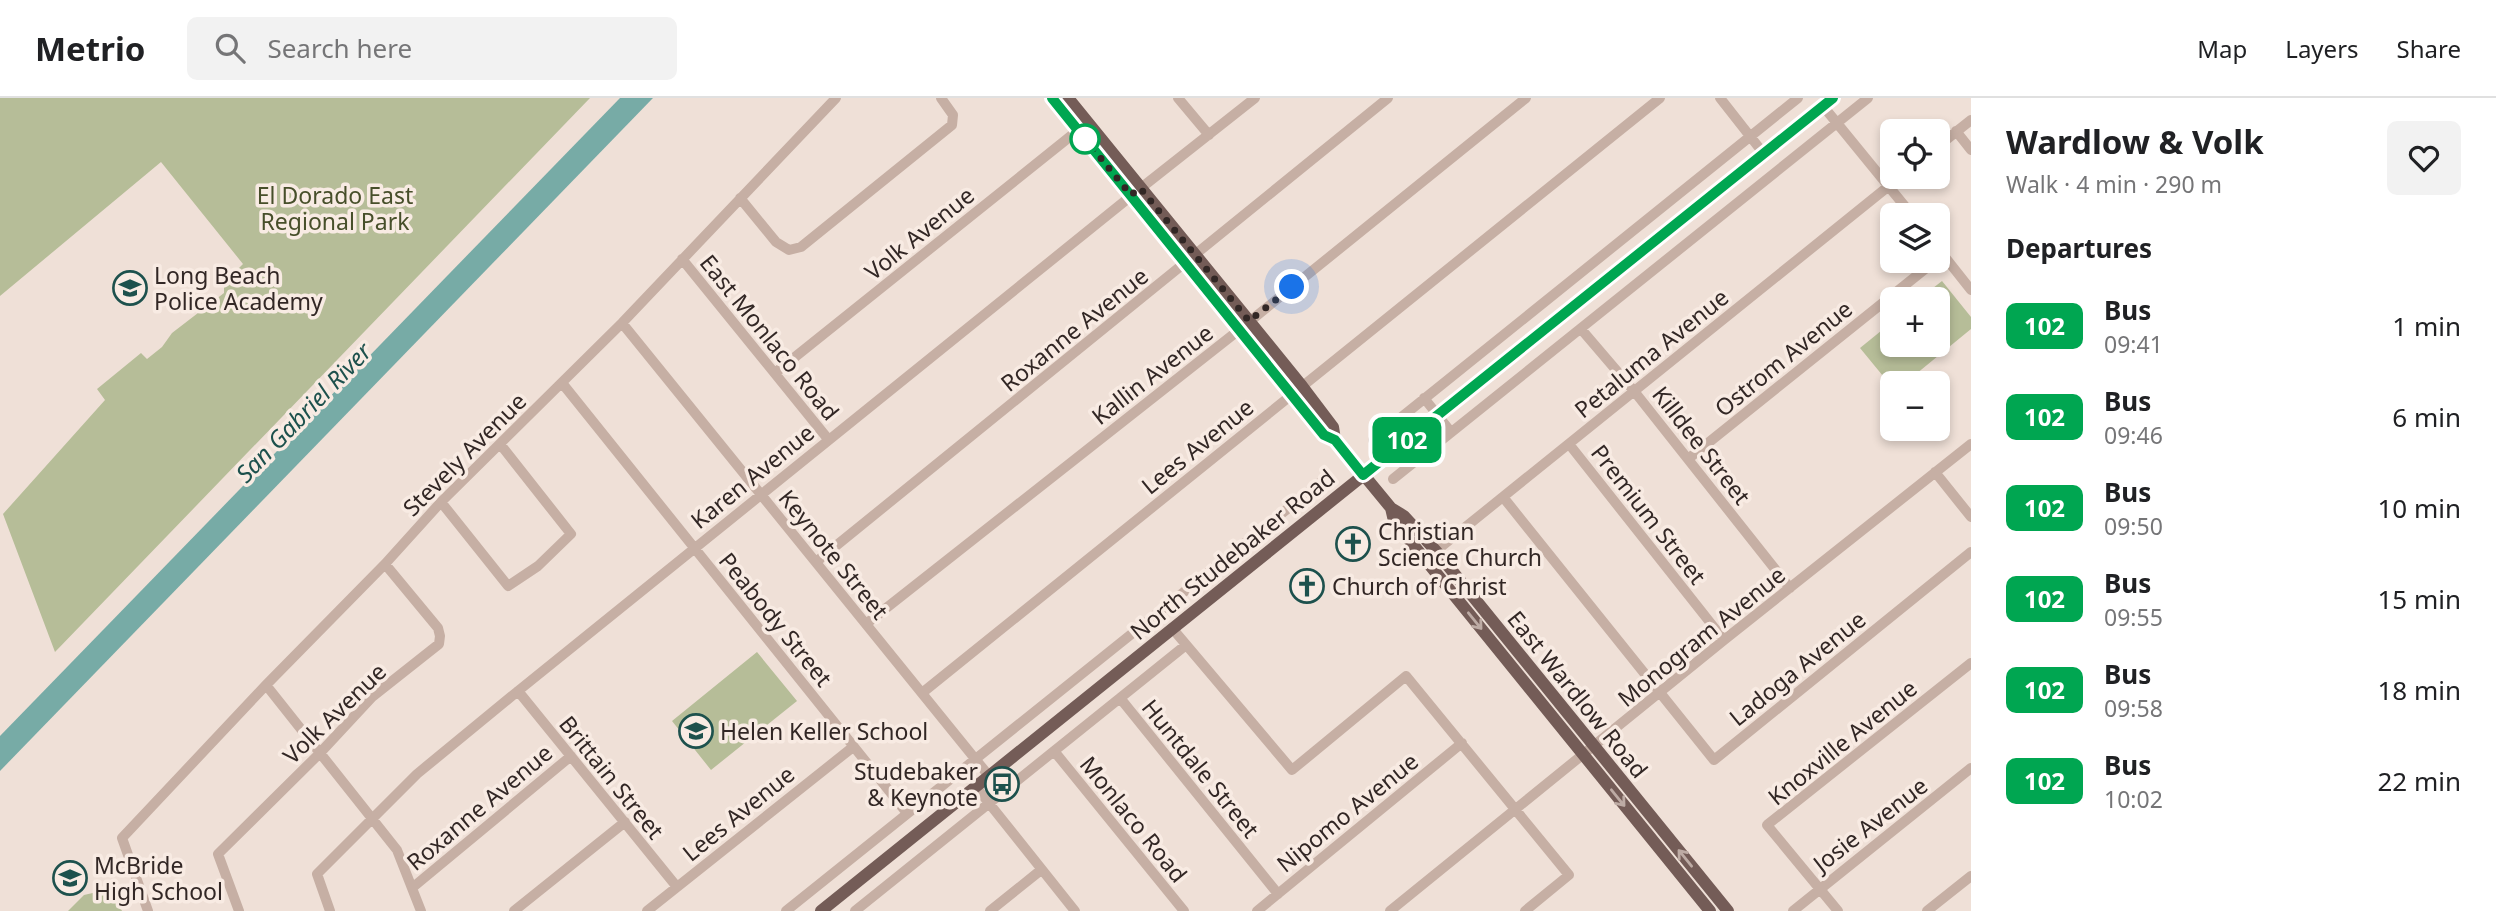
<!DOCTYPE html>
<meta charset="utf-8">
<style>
body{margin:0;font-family:"Noto Sans",sans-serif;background:#f2f2f2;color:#202124;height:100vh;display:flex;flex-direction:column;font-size:26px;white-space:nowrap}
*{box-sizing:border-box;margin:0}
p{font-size:23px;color:#757577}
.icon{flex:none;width:38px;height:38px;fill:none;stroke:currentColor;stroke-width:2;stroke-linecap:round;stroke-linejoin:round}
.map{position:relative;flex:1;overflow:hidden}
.side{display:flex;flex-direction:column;background:#fff;width:525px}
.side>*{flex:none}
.badge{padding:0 14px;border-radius:10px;font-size:24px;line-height:46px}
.controls{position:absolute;left:1880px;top:21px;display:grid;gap:14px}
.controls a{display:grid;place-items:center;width:70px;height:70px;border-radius:10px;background:#fff;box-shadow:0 4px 10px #0003;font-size:35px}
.you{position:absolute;width:35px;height:35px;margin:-18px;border:5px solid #fff;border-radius:50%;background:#1a73e8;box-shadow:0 0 0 10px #1a73e833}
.map>.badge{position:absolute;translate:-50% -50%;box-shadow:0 0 0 4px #fff}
h2{padding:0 35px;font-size:26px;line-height:63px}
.round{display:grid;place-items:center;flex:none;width:74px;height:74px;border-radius:10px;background:#f2f2f2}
.head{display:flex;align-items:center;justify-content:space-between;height:119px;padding:0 35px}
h1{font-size:33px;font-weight:700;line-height:52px}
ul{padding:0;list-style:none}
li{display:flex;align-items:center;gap:21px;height:91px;padding:0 35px}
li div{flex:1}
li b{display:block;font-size:26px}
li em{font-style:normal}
li .badge{min-width:77px;font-weight:700;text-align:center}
header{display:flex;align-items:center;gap:42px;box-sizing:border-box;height:98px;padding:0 35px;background:#fff;border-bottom:2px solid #e0e0e0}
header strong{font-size:33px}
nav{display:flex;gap:38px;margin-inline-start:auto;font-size:24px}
.search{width:490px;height:63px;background:#f2f2f2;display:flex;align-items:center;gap:18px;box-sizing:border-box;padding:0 24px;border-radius:10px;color:#757577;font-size:26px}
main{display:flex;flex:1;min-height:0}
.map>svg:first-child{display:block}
.green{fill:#b6bd98}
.water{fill:#77aba6}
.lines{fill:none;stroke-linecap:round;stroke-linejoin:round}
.minor{stroke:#c6afa4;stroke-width:10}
.major{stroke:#745c57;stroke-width:12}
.oneway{stroke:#bdaba4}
.line-casing{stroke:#fff;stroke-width:16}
.line{stroke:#00a651;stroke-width:10}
.walk{stroke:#322725;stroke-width:7;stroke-dasharray:0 12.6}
.stop-dot{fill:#fff;stroke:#00a651;stroke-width:3.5}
.labels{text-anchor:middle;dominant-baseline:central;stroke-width:7;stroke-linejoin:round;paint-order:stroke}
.park-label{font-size:23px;fill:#474f2a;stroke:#f8ebe3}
.street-label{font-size:23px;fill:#322725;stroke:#f8ebe3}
.poi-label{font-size:23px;fill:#322725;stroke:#f8ebe3;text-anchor:start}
.water-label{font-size:24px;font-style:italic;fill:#1d514d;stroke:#f8ebe3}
</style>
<header>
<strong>Metrio</strong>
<div class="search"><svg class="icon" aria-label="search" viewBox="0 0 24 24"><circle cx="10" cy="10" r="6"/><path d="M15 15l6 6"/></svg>Search here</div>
<nav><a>Map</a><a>Layers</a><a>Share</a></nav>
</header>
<main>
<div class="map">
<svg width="1971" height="813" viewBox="0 0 1971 813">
<rect width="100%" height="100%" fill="#efe0d7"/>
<path class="green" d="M0,0H590L55,554L3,416L105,302L97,291L141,255L147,261L162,249L172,235L224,195V185L243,166L161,64L0,198Z
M1942,183L1971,219V231L1905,285H1892V289L1860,250L1892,224V247H1937V201H1919Z
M757,554L797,603L711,672L672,623Z
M97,794C109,797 117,800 122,813H68L84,797Z"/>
<path class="water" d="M620,0H653L0,673V638Z"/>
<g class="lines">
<path class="minor" d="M1178,0L1209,37
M1720,0L1764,56
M1823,8L1912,117
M1956,33L1971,52
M1937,49L1971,22
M740,100L776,144L789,152L801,149L952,27L953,17L941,0
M1937,149L1971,192
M682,161L828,341
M622,225L989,678
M1581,231L1634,293L1790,490
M775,275L1082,29
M562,285L907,715
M1424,300L1451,334
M1373,342L1798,0
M1569,346L1724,542
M1688,361L1935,163
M1935,374L1971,419
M1393,381L1868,0
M1503,399L1714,662L1971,454
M441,404L508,488L538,468L571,436L500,346
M1432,456L1900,79
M816,464L1388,0
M866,526L1239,232L1526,0
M1172,530L1292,672L1406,578L1569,777L1525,813
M266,587L397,752L421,813
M518,593L677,789
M922,595L1660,0
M1120,600L1278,796
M1054,653L1184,813
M976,689L1075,813
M412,790L571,658
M148,813L122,740L266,587L385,466L441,404L622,225L836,0
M239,813L218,756L319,656L372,599L439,546L440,538L438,530L385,466
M330,813L317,776L417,676L518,593L1141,90L1255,0
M514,813L625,724
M647,813L853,649
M786,813L1326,380
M855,813L1186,547
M990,813L1041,772
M1257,813L1462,645
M1390,813L1724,542L1971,346
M1793,813L1971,670
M1838,813L1767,727L1971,565
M1927,813L1971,778"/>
<path class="major" d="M1052,0L1324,337L1335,342L1391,410L1404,418L1436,453L1728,813
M1068,0L1302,288L1333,329L1335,342
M1391,410L1394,423L1710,813
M821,813L1833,0"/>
</g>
<defs><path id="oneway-shaft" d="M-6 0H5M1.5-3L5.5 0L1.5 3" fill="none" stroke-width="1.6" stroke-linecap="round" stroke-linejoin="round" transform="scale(1.75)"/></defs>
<g class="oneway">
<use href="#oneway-shaft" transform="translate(1475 523) rotate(51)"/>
<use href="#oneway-shaft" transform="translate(1618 700) rotate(51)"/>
<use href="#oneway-shaft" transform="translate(1685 760) rotate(-129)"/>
</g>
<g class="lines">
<g class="line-casing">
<path id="line" d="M1052,0L1324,337L1335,342L1363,377L1833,0"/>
</g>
<use href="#line" class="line"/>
<path class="walk" d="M1085,41L1131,97L1140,90L1249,223L1292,189"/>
</g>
<defs>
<g id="school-ring" transform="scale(1.75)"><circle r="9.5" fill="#f8ebe3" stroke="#1d514d" stroke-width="1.5"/><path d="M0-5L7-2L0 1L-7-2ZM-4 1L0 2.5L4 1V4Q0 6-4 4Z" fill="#1d514d"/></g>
<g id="church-ring" transform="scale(1.75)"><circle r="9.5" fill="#f8ebe3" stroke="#1d514d" stroke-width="1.5"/><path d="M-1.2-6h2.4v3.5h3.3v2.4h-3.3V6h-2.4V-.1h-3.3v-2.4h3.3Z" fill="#1d514d"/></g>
<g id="bus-ring" transform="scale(1.75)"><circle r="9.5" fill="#f8ebe3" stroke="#1d514d" stroke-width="1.5"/><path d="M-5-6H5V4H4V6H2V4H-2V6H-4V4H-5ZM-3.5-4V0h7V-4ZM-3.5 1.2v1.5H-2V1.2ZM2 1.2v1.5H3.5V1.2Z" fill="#1d514d"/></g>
</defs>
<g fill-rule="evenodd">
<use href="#school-ring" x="130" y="190"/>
<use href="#church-ring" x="1353" y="446"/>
<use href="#church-ring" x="1307" y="488"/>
<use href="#school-ring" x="696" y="633"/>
<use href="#bus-ring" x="1002" y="686"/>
<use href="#school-ring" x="70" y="780"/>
</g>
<circle class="stop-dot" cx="1085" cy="41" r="14"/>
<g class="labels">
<g class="park-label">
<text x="335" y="97">El Dorado East<tspan x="335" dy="26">Regional Park</tspan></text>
</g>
<g class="street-label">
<text transform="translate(919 135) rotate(-39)">Volk Avenue</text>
<text transform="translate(1074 231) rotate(-39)">Roxanne Avenue</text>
<text transform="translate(770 239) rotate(51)">East Monlaco Road</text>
<text transform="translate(1651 255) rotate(-39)">Petaluma Avenue</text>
<text transform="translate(1783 260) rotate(-39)">Ostrom Avenue</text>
<text transform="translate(1152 276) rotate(-38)">Kallin Avenue</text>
<text transform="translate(1702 347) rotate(52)">Killdee Street</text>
<text transform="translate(1197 348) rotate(-39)">Lees Avenue</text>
<text transform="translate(464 356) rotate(-45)">Stevely Avenue</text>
<text transform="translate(752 378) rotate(-39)">Karen Avenue</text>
<text transform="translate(1649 416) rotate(52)">Premium Street</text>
<text transform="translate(834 456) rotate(51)">Keynote Street</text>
<text transform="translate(1232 456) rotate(-39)">North Studebaker Road</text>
<text transform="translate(776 521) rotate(51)">Peabody Street</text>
<text transform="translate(1701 538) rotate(-39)">Monogram Avenue</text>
<text transform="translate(1797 570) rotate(-39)">Ladoga Avenue</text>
<text transform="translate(1578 596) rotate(51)">East Wardlow Road</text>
<text transform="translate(334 615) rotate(-44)">Volk Avenue</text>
<text transform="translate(1842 644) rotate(-39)">Knoxville Avenue</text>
<text transform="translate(1201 670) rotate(51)">Huntdale Street</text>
<text transform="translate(612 679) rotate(51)">Brittain Street</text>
<text transform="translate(479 709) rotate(-40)">Roxanne Avenue</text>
<text transform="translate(1347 714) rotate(-39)">Nipomo Avenue</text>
<text transform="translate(738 715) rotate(-39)">Lees Avenue</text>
<text transform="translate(1134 721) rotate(51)">Monlaco Road</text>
<text transform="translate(1870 726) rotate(-38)">Josie Avenue</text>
</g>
<g class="poi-label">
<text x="154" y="177">Long Beach<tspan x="154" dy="26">Police Academy</tspan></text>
<text x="1378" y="433">Christian<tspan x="1378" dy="26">Science Church</tspan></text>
<text x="1332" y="488">Church of Christ</text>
<text x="720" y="633">Helen Keller School</text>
<text x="978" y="673" text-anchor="end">Studebaker<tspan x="978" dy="26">&amp; Keynote</tspan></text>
<text x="94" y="767">McBride<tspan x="94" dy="26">High School</tspan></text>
</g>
<g class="water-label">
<text transform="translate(303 314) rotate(-46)">San Gabriel River</text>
</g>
</g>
</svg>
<div class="controls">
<a><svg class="icon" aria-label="locate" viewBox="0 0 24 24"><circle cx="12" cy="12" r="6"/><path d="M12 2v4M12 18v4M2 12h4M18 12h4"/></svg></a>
<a><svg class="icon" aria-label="layers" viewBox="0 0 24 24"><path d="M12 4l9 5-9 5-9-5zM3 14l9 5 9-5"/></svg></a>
<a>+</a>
<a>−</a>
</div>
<div class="you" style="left:1292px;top:189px"></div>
<b class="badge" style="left:1407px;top:342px;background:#00a651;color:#fff">102</b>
</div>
<section class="side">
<div class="head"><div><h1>Wardlow &amp; Volk</h1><p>Walk · 4 min · 290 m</p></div><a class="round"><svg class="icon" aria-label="heart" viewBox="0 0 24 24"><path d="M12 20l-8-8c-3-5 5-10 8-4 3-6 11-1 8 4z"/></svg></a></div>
<h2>Departures</h2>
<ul>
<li><span class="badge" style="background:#00a651;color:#fff">102</span><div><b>Bus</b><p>09:41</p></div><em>1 min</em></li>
<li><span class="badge" style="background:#00a651;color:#fff">102</span><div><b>Bus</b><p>09:46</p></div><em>6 min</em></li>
<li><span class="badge" style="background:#00a651;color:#fff">102</span><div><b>Bus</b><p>09:50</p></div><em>10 min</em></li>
<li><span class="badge" style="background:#00a651;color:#fff">102</span><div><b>Bus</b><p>09:55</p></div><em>15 min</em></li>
<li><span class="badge" style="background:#00a651;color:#fff">102</span><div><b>Bus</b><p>09:58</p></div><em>18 min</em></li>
<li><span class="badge" style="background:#00a651;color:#fff">102</span><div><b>Bus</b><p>10:02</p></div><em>22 min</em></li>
</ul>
</section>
</main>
